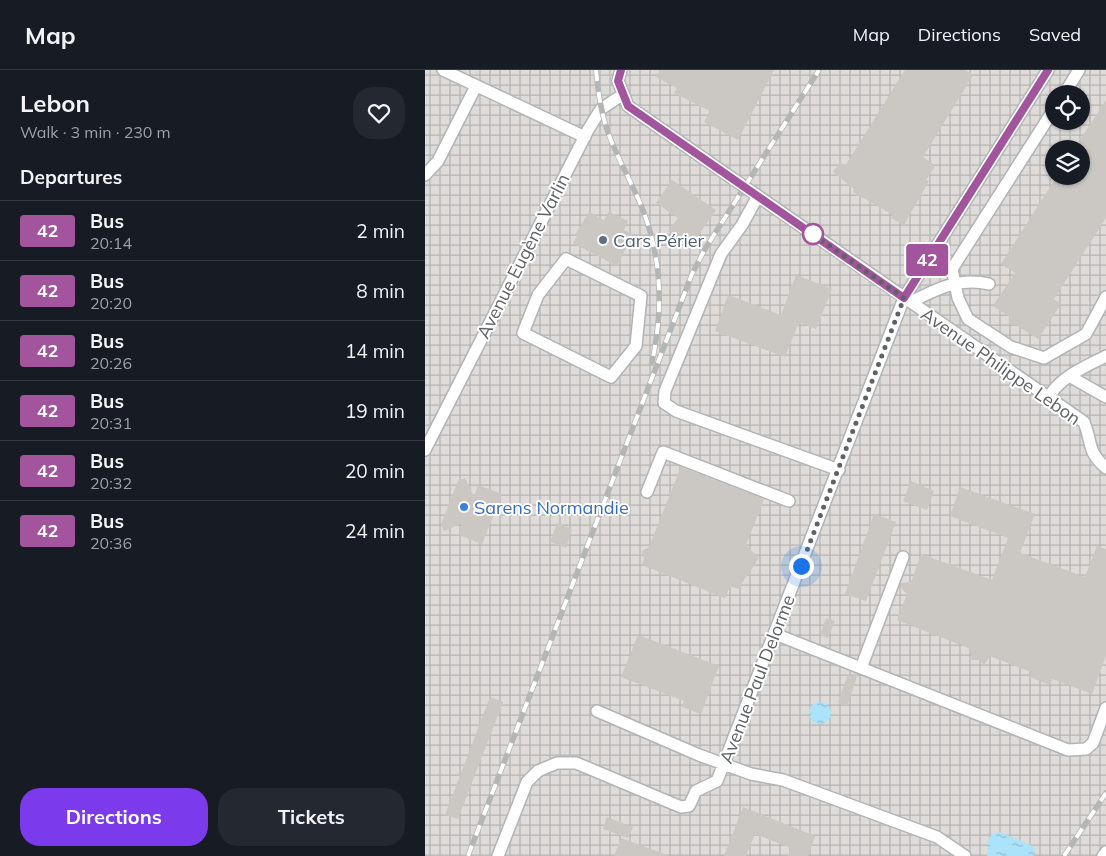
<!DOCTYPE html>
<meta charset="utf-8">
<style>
body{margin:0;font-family:Mulish,sans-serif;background:#242831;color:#f1f3f6;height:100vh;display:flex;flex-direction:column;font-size:19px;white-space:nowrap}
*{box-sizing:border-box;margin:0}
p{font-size:16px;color:#9ea1a6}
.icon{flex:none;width:28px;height:28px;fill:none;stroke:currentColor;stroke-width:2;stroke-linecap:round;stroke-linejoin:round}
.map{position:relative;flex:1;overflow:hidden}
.panel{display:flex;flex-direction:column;background:#171b24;width:425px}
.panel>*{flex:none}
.badge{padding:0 10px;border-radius:4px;font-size:18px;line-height:32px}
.buttons{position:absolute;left:620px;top:15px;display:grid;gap:10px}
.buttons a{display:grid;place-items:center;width:45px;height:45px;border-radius:50%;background:#171b24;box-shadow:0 1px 4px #0004;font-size:25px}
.you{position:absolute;width:25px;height:25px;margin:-12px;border:4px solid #fff;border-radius:50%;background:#1a73e8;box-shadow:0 0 0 8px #1a73e833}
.map>.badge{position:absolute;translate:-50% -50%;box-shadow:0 0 0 2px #fff}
h2{padding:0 20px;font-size:19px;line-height:45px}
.round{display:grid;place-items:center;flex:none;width:52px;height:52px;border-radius:20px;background:#242831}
.summary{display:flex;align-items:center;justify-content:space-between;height:85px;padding:0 20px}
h1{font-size:24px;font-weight:700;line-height:38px}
.primary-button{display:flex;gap:10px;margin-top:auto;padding:10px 20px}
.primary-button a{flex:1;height:58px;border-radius:20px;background:#7c3aed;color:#fff;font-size:20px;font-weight:700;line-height:58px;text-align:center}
.primary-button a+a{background:#242831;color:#f1f3f6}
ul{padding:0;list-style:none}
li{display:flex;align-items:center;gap:15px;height:60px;padding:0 20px;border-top:1px solid #363941}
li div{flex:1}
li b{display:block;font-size:19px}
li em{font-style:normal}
li .badge{min-width:55px;font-weight:700;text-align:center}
header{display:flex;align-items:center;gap:30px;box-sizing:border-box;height:70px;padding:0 25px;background:#171b24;border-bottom:1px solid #363941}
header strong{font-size:24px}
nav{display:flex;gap:28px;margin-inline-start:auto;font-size:18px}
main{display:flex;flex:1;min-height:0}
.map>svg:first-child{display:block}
.industrial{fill:url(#industrial-grid);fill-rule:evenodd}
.water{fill:url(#water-ripples)}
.building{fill:#cbc7c2}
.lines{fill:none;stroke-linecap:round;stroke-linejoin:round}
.minor-casing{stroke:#b1b4b7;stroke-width:14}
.minor{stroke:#fff;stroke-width:11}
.rail-casing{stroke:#b4b5b5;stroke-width:5.5}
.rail{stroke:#fff;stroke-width:4;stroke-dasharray:11;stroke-linecap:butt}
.line-casing{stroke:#fff;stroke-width:11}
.line{stroke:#a2559d;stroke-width:8}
.walk{stroke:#5e6265;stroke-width:5;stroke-dasharray:0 9}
.stop-dot{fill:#fff;stroke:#a2559d;stroke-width:2.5}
.service-dot{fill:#5c6f8a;stroke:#fff;stroke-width:2}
.shop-dot{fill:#3f7fe0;stroke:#fff;stroke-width:2}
.labels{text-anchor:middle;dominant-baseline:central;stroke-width:4;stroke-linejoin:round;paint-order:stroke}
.service-label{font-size:18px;fill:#4e5e75;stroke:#fff;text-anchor:start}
.street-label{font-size:18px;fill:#5e6265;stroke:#fff}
.shop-label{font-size:18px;fill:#366cbe;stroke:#fff;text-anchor:start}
</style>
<header>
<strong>Map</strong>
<nav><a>Map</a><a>Directions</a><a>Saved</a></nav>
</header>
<main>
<section class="panel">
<div class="summary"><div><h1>Lebon</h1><p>Walk · 3 min · 230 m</p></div><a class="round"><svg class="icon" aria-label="heart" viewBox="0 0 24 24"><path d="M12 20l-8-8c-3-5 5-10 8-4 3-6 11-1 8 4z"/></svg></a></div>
<h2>Departures</h2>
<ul>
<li><span class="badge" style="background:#a2559d;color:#fff">42</span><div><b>Bus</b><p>20:14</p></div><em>2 min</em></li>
<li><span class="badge" style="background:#a2559d;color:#fff">42</span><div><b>Bus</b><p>20:20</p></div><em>8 min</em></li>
<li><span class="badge" style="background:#a2559d;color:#fff">42</span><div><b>Bus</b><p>20:26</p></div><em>14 min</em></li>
<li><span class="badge" style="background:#a2559d;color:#fff">42</span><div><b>Bus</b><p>20:31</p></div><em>19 min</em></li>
<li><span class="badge" style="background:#a2559d;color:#fff">42</span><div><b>Bus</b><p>20:32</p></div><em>20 min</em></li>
<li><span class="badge" style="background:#a2559d;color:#fff">42</span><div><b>Bus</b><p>20:36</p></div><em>24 min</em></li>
</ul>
<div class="primary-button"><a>Directions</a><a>Tickets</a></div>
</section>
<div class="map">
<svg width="681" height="786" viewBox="0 0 681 786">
<defs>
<pattern id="industrial-grid" width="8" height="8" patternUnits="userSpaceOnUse" patternTransform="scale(1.25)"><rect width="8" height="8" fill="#dedbd8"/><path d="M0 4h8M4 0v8" fill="none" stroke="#b7b5b3"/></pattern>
<pattern id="water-ripples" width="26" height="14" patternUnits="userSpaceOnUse" patternTransform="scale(1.25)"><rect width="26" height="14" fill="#abe3fa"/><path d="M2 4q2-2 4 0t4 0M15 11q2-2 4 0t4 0" fill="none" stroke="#8ebbce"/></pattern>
</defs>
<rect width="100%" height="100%" fill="#efece6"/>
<path class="industrial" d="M0,0H681V786H0ZM629,24H656V51H629ZM629,79H656V106H629Z"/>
<path class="water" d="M384 643a11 11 0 1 1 22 0a11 11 0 1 1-22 0Z
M575,762L608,776L611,782L608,786H562L563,771L567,764Z"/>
<path class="building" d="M235,0H349L313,70L279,52L285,41L249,23L252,18L231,7Z
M480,0H540L548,5L498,87L508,94L509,98L501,110L504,111L479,155L466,148L468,145L428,122L429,119L408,102L415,92L420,96Z
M681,30V148L629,229L636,234L613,269L591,255L585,254V247L568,236L590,203L576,194L632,106H656V79H649Z
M247,110L291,140L265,177L243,162L253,148L231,133Z
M164,142L179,150L184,142L203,151L199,160L208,164L192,196L148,173L152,166L150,165Z
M371,205L407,219L391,259L374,252L360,287L290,261L303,225L356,245Z
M256,397L339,429L321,475L334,488L313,519L305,516L300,528L217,495L219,489L217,481L224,477Z
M40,408L49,427L53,415L77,424L57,474L34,465L38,453L19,461L16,454L33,411Z
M486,411L509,421L502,440L478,431Z
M535,417L610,444L595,483L660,507L672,476L681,479V586L667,624L627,609L625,615L605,607L606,602L565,586L559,595L554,590H546V579L472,550L482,524L475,517L476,513L486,512L496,484L567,510L583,468L525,446Z
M449,444L471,452L441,531L420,524Z
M132,453L147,459L141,478L125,472Z
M401,548L410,551L403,568L395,565Z
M213,565L294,596L276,644L257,637L259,631L196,607Z
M423,604L432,607L422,636L413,632Z
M65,627L78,632L33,749L20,745Z
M318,737L390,766L383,786H363L366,778L330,764L321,786H299Z
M182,747L208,757L203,768L178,759Z
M196,768L242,785V786H189Z"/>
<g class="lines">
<g class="minor-casing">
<path id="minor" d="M18,0L160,67
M196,0L193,11L203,36L659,352C668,374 661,380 681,398
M639,24L654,0
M629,39L527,199L533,228L543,249L586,277L619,288L661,264L681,227
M0,105L13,91L51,16
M333,126L317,155L296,184L240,321L239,333L251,341L414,400
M141,189L216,226L211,276L186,307L98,263L113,225Z
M486,232C511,219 535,207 564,214
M644,306L681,327
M623,328C636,306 660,297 681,286
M0,380L163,60L176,39L197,25
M222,422L238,382L364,431
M350,564L643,680L661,679L668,673L681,638
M436,598L478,487
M172,641L274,685L326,704L358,710L512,767L540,786
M73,786L102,712L113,701L132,693H151L256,737L264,736L271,721L292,711L479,228L623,0
M678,786L681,782"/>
</g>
<use href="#minor" class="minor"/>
<g class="rail-casing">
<path id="rail" d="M171,0C173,19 175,38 181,56C190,86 208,113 219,143C237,191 238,242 227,292
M43,786L267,204L280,179L394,0
M639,786L681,723"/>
</g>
<use href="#rail" class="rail"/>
</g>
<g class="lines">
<g class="line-casing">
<path id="line" d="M196,0L193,11L203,36L479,228L623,0"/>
</g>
<use href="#line" class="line"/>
<path class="walk" d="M376,496L479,228L382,160L388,164"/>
</g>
<circle class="stop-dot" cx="388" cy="164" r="10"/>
<circle class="service-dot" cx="178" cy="170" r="5"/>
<circle class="shop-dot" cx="39" cy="437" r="5"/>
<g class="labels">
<g class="service-label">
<text x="188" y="170">Cars Périer</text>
</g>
<g class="street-label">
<text transform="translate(98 186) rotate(-63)">Avenue Eugène Varlin</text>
<text transform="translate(576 296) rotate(35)">Avenue Philippe Lebon</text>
<text transform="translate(332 609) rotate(-69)">Avenue Paul Delorme</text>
</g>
<g class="shop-label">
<text x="49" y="437">Sarens Normandie</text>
</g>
</g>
</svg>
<div class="buttons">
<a><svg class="icon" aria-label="locate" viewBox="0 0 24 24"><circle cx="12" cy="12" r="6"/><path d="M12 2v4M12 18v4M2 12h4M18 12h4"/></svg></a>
<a><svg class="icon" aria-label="layers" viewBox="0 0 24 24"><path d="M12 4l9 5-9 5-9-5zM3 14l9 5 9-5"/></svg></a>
</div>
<div class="you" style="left:376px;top:496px"></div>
<b class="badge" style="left:502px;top:190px;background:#a2559d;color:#fff">42</b>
</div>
</main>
